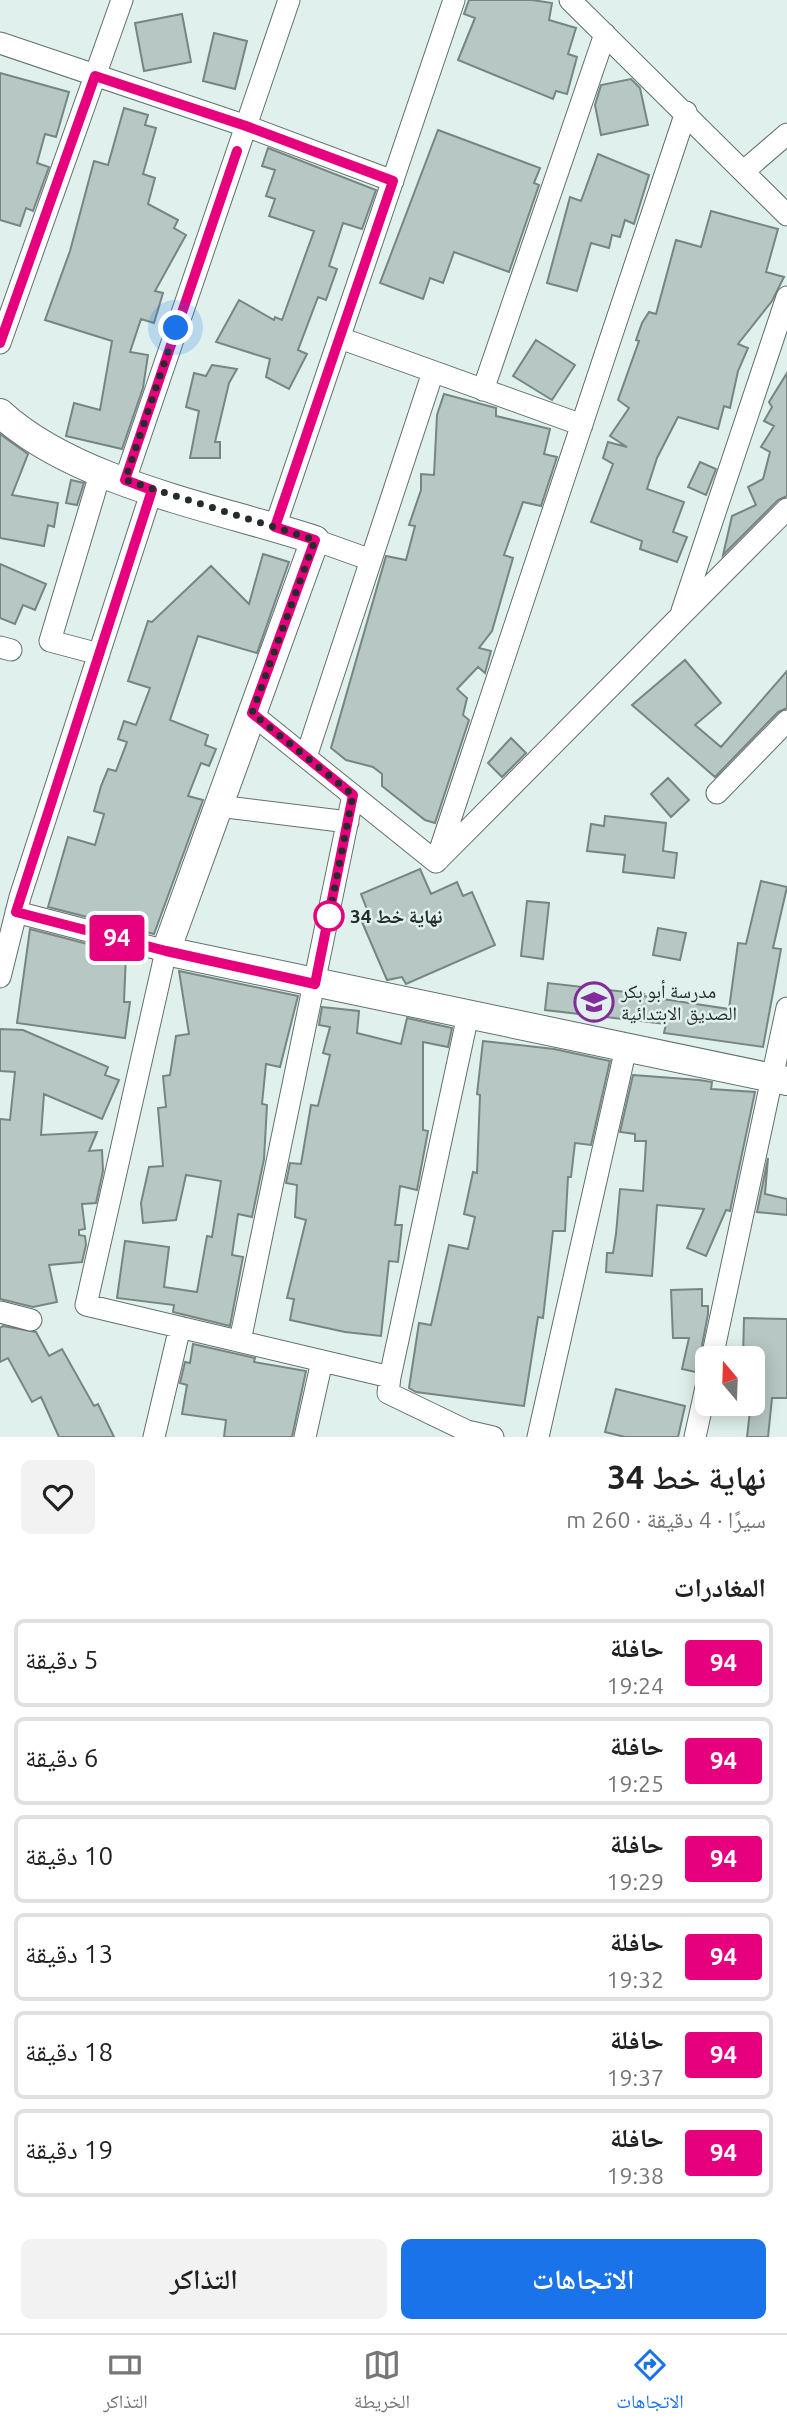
<!DOCTYPE html>
<html lang="ar">
<meta charset="utf-8">
<style>
body{margin:0;font-family:Ubuntu,"Noto Naskh Arabic",sans-serif;background:#f2f2f2;color:#222;direction:rtl;height:100vh;display:flex;flex-direction:column;font-size:26px;white-space:nowrap}
*{box-sizing:border-box;margin:0}
p{font-size:23px;color:#767676}
.icon{flex:none;width:38px;height:38px;fill:none;stroke:currentColor;stroke-width:2;stroke-linecap:round;stroke-linejoin:round}
.map{position:relative;height:1437px;overflow:hidden;direction:ltr}
.drawer{display:flex;flex-direction:column;background:#fff;flex:1}
.drawer>*{flex:none}
.badge{padding:0 14px;border-radius:5px;font-size:24px;line-height:46px}
.needle{width:46px;rotate:341deg}
.fabs{position:absolute;left:695px;top:1346px;display:grid;gap:14px}
.fabs a{display:grid;place-items:center;width:70px;height:70px;border-radius:10px;background:#fff;box-shadow:0 4px 18px #0003;font-size:35px}
.you{position:absolute;width:35px;height:35px;margin:-18px;border:5px solid #fff;border-radius:50%;background:#1a73e8;box-shadow:0 0 0 10px #1a73e833}
.map>.badge{position:absolute;translate:-50% -50%;box-shadow:0 0 0 4px #fff}
h2{padding:0 21px;font-size:26px;line-height:63px}
.round{display:grid;place-items:center;flex:none;width:74px;height:74px;border-radius:10px;background:#f2f2f2}
.headline{display:flex;align-items:center;justify-content:space-between;height:119px;padding:0 21px}
h1{font-size:33px;font-weight:600;line-height:52px}
.button{display:flex;gap:14px;margin-top:auto;padding:14px 21px}
.button a{flex:1;height:80px;border-radius:10px;background:#1a73e8;color:#fff;font-size:28px;font-weight:600;line-height:80px;text-align:center}
.button a+a{background:#f2f2f2;color:#222}
ul{padding:0;list-style:none}
li{display:flex;align-items:center;gap:21px;height:88px;margin:0 14px 10px;padding:0 7px;border:4px solid #e0e0e0;border-radius:10px}
li div{flex:1}
li b{display:block;font-size:26px}
li em{font-style:normal}
li .badge{min-width:77px;font-weight:700;text-align:center}
.tabs{display:flex;justify-content:space-around;align-items:center;height:98px;border-top:2px solid #e0e0e0;background:#fff;font-size:19px;color:#767676}
.tabs a{display:grid;justify-items:center;gap:4px}
.tabs .selected{color:#1a73e8}
.map>svg:first-child{display:block}
.building{fill:#b7c7c4;stroke:#778583;stroke-width:2}
.lines{fill:none;stroke-linecap:round;stroke-linejoin:round}
.minor-casing{stroke:#62706e;stroke-width:23}
.tertiary-casing{stroke:#62706e;stroke-width:30}
.minor{stroke:#fff;stroke-width:21}
.tertiary{stroke:#fff;stroke-width:28}
.line-casing{stroke:#fff;stroke-width:16}
.line{stroke:#e6007e;stroke-width:10}
.walk{stroke:#262c2b;stroke-width:7;stroke-dasharray:0 12.6}
.stop-dot{fill:#fff;stroke:#e6007e;stroke-width:3.5}
.labels{text-anchor:middle;dominant-baseline:central;stroke-width:5;stroke-linejoin:round;paint-order:stroke}
.stop-label{font-size:19px;font-weight:bold;fill:#262c2b;stroke:#dff0ed;text-anchor:start}
.poi-label{font-size:19px;fill:#262c2b;stroke:#dff0ed;text-anchor:start}
</style>
<div class="map">
<svg width="787" height="1437" viewBox="0 0 787 1437">
<rect width="100%" height="100%" fill="#dff0ed"/>
<path class="building" d="M469,0H532L552,3L549,20L576,28L568,54L577,57L567,94L556,91L553,99L458,60L475,18L464,14Z
M182,14L191,62L144,71L135,23Z
M214,33L247,41L235,89L203,81Z
M0,73L69,92L56,137L45,134L37,163L49,167L33,211L26,208L20,226L0,220Z
M631,79L640,88L648,125L601,135L595,105L601,85Z
M124,108L148,115L145,125L156,128L143,174L155,178L148,204L178,220L174,228L186,235L155,291L163,293L154,323L141,319L130,352L148,355L143,388L122,449L66,436L74,403L100,410L112,341L45,320L70,251L94,161L108,165Z
M438,130L540,168L534,183L539,185L509,272L454,252L443,283L430,278L423,299L380,283Z
M268,148L376,190L362,229L343,223L329,266L337,269L326,300L318,297L298,350L307,354L289,389L266,377L270,359L216,342L239,300L274,320L275,317L282,320L314,231L269,216L275,199L266,196L275,170L262,166Z
M598,154L649,175L634,224L625,220L620,237L612,235L609,248L591,243L577,291L547,283L570,197L581,201Z
M711,211L778,229L766,272L784,277L772,301L738,344L748,348L738,371L730,408L724,406L718,429L678,417L657,458L647,489L684,502L673,532L687,537L677,562L640,549L642,541L591,522L613,464L603,458L608,442L627,447L610,436L629,408L618,400L639,341L636,340L642,323L649,312L656,314L676,240L701,247Z
M536,340L575,365L552,400L513,376Z
M212,365L237,369L229,383L215,442H220V458H190L199,411L186,407L194,373L206,376Z
M787,373V496L778,500L723,555L732,516L756,505L748,487L763,479L770,452L761,447L774,426L764,421L772,407L769,402Z
M444,394L496,408V416L550,429L544,454L557,457L541,506L523,502L504,555L513,558L492,631L479,648L491,651L485,673L478,667L457,689L467,698L463,715L469,720L435,823L425,820L382,786V774L373,767L346,760L331,748L386,556L406,560L415,526L409,525L421,490V474L434,475L437,415Z
M0,434L28,454L12,495L58,503L54,527L48,525L44,546L0,538Z
M700,462L716,469L706,495L688,487Z
M71,480L84,483L77,505L66,503Z
M263,554L289,562L257,653L198,636L170,720L208,735L205,745L216,749L209,766L201,763L188,796L203,800L154,934L48,907L68,837L95,845L104,814L94,811L101,786L108,769L116,771L127,742L118,739L124,721L136,725L150,688L128,681L148,621L152,622L211,566L249,604Z
M0,564L46,584L35,610L23,605L15,624L0,618Z
M685,660L721,703L695,725L721,747L787,671V708L778,712L715,777L632,705Z
M511,738L526,753L502,777L488,763Z
M668,778L689,800L671,817L651,794Z
M605,816L666,823L663,851L677,853L674,878L623,872L625,855L587,851L591,824L604,826Z
M420,869L431,894L457,882L463,896L472,892L495,945L406,984L402,977L387,980L359,915L368,912L361,894Z
M761,881L787,887L773,948L781,949L763,1047L664,1033L666,1024L545,1010L548,983L644,994L643,996L729,1009L738,943L746,944Z
M527,901L549,903L543,959L521,956Z
M658,928L686,933L680,960L653,955Z
M30,929L126,954L124,1002H130L125,1038L17,1023Z
M179,971L298,996L280,1067L266,1064L262,1104L267,1105L264,1159L252,1217L238,1214L232,1255L243,1257L230,1326L173,1312L174,1305L117,1298L125,1241L169,1247L164,1287L197,1292L207,1236L212,1237L221,1181L186,1175L176,1220L143,1223L141,1203L149,1167L163,1166L158,1108L166,1107L163,1076L170,1075L176,1036L189,1034Z
M322,1007L359,1011L357,1033L401,1044L407,1018L452,1028L448,1047L423,1042V1130L428,1131L417,1190L400,1186L395,1225H402L398,1262L389,1261L381,1336L345,1332L290,1320L294,1299L287,1298L306,1220L295,1217L297,1185L286,1183L290,1163L301,1164L311,1105L318,1106L330,1055L323,1053L330,1027L319,1025Z
M0,1029L23,1030L108,1067L105,1075L119,1080L102,1119L44,1094L41,1135L97,1132L89,1151L102,1150L103,1171L96,1203L82,1204L85,1229L79,1230V1235L85,1236L86,1245L82,1262L49,1265L57,1302L33,1307L0,1299V1119L10,1120L15,1072L0,1071Z
M483,1041L554,1049L610,1061L591,1145L575,1143L571,1177H568L565,1231H553L543,1318L538,1317L524,1406L416,1392L409,1388L419,1323L431,1325L449,1245L468,1249L475,1217L464,1214L473,1172L477,1173L480,1095L477,1094Z
M633,1075L699,1080L712,1082L711,1089L755,1092L730,1211L726,1210L706,1256L687,1248L704,1209L657,1205L652,1276L606,1272L607,1253H613L616,1234L620,1189L643,1191L646,1141H635V1134L620,1132Z
M768,1158L765,1194L787,1199V1215L757,1212Z
M702,1289V1306H708V1314L699,1361L707,1370L700,1373L682,1369L689,1338H673L671,1290Z
M744,1318L787,1319V1398H772L768,1437H747L750,1411H752V1358H743Z
M3,1326L36,1332L49,1356L62,1349L94,1406L98,1404L114,1437H59L41,1397L32,1402L8,1358L0,1362V1328Z
M193,1344L255,1358L254,1362L306,1371L292,1437H224L226,1420L182,1414L187,1385L180,1383L185,1362L190,1363Z
M616,1389L685,1406L678,1437H625L605,1432Z"/>
<g class="lines">
<g class="minor-casing">
<path id="minor" d="M570,0L787,215
M0,43L246,126L393,181
M744,171L787,134
M340,338L582,425
M0,343L122,0
M483,390L605,34
M125,480L289,0
M275,527L454,0
M315,540L371,560
M682,611L787,297
M0,647L11,650
M99,654L50,641L101,471
M252,714L436,862L787,509
M306,757L433,372
M717,793L787,721
M218,806L348,822
M436,862L686,112
M16,912L166,951L86,1305L390,1377L468,1015
M0,977L20,897L152,490
M0,1312L31,1320
M240,1341L353,795
M712,1358L787,1008
M390,1377L388,1393L467,1431L493,1437
M154,1437L180,1327
M305,1437L322,1361
M538,1437L626,1048
M695,1437L707,1383"/>
</g>
<g class="tertiary-casing">
<path id="tertiary" d="M0,413C76,483 218,508 315,540L166,951L787,1081"/>
</g>
<use href="#minor" class="minor"/>
<use href="#tertiary" class="tertiary"/>
</g>
<g class="lines">
<g class="line-casing">
<path id="line" d="M0,343L95,76L246,126L393,181L275,527L315,540L252,713L353,795L315,984L166,951L16,912L152,490L125,480L237,151"/>
</g>
<use href="#line" class="line"/>
<path class="walk" d="M176,328L125,480L315,540L252,713L353,795L329,916"/>
</g>
<defs>
<g id="school-ring" transform="scale(2.0125)"><circle r="9.5" fill="#dff0ed" stroke="#822c9b" stroke-width="1.5"/><path d="M0-5L7-2L0 1L-7-2ZM-4 1L0 2.5L4 1V4Q0 6-4 4Z" fill="#822c9b"/></g>
</defs>
<g fill-rule="evenodd">
<use href="#school-ring" x="594" y="1002"/>
</g>
<circle class="stop-dot" cx="329" cy="916" r="14"/>
<g class="labels">
<g class="stop-label">
<text x="350" y="916">نهاية خط 34</text>
</g>
<g class="poi-label">
<text x="621" y="991">مدرسة أبو بكر<tspan x="621" dy="22">الصديق الابتدائية</tspan></text>
</g>
</g>
</svg>
<div class="fabs">
<a><svg class="needle" viewBox="-14 -14 28 28"><path d="M0-13l5 13h-10z" fill="#e53935"/><path d="M0 13l5-13h-10z" fill="#767676"/></svg></a>
</div>
<div class="you" style="left:176px;top:328px"></div>
<b class="badge" style="left:117px;top:938px;background:#e6007e;color:#fff">94</b>
</div>
<section class="drawer">
<div class="headline"><div><h1>نهاية خط 34</h1><p>سيرًا · 4 دقيقة · 260 m</p></div><a class="round"><svg class="icon" aria-label="heart" viewBox="0 0 24 24"><path d="M12 20l-8-8c-3-5 5-10 8-4 3-6 11-1 8 4z"/></svg></a></div>
<h2>المغادرات</h2>
<ul>
<li><span class="badge" style="background:#e6007e;color:#fff">94</span><div><b>حافلة</b><p>19:24</p></div><em>5 دقيقة</em></li>
<li><span class="badge" style="background:#e6007e;color:#fff">94</span><div><b>حافلة</b><p>19:25</p></div><em>6 دقيقة</em></li>
<li><span class="badge" style="background:#e6007e;color:#fff">94</span><div><b>حافلة</b><p>19:29</p></div><em>10 دقيقة</em></li>
<li><span class="badge" style="background:#e6007e;color:#fff">94</span><div><b>حافلة</b><p>19:32</p></div><em>13 دقيقة</em></li>
<li><span class="badge" style="background:#e6007e;color:#fff">94</span><div><b>حافلة</b><p>19:37</p></div><em>18 دقيقة</em></li>
<li><span class="badge" style="background:#e6007e;color:#fff">94</span><div><b>حافلة</b><p>19:38</p></div><em>19 دقيقة</em></li>
</ul>
<div class="button"><a>الاتجاهات</a><a>التذاكر</a></div>
</section>
<nav class="tabs">
<a class="selected"><svg class="icon" aria-label="directions" viewBox="0 0 24 24"><path d="M12 3l9 9-9 9-9-9zM9 14v-3h6M13 9l2 2-2 2"/></svg>الاتجاهات</a>
<a><svg class="icon" aria-label="map" viewBox="0 0 24 24"><path d="M3 6l6-2 6 2 6-2v14l-6 2-6-2-6 2zM9 4v14M15 6v14"/></svg>الخريطة</a>
<a><svg class="icon" aria-label="tickets" viewBox="0 0 24 24"><path d="M3 7h18v10H3zM15 7v10"/></svg>التذاكر</a>
</nav>
